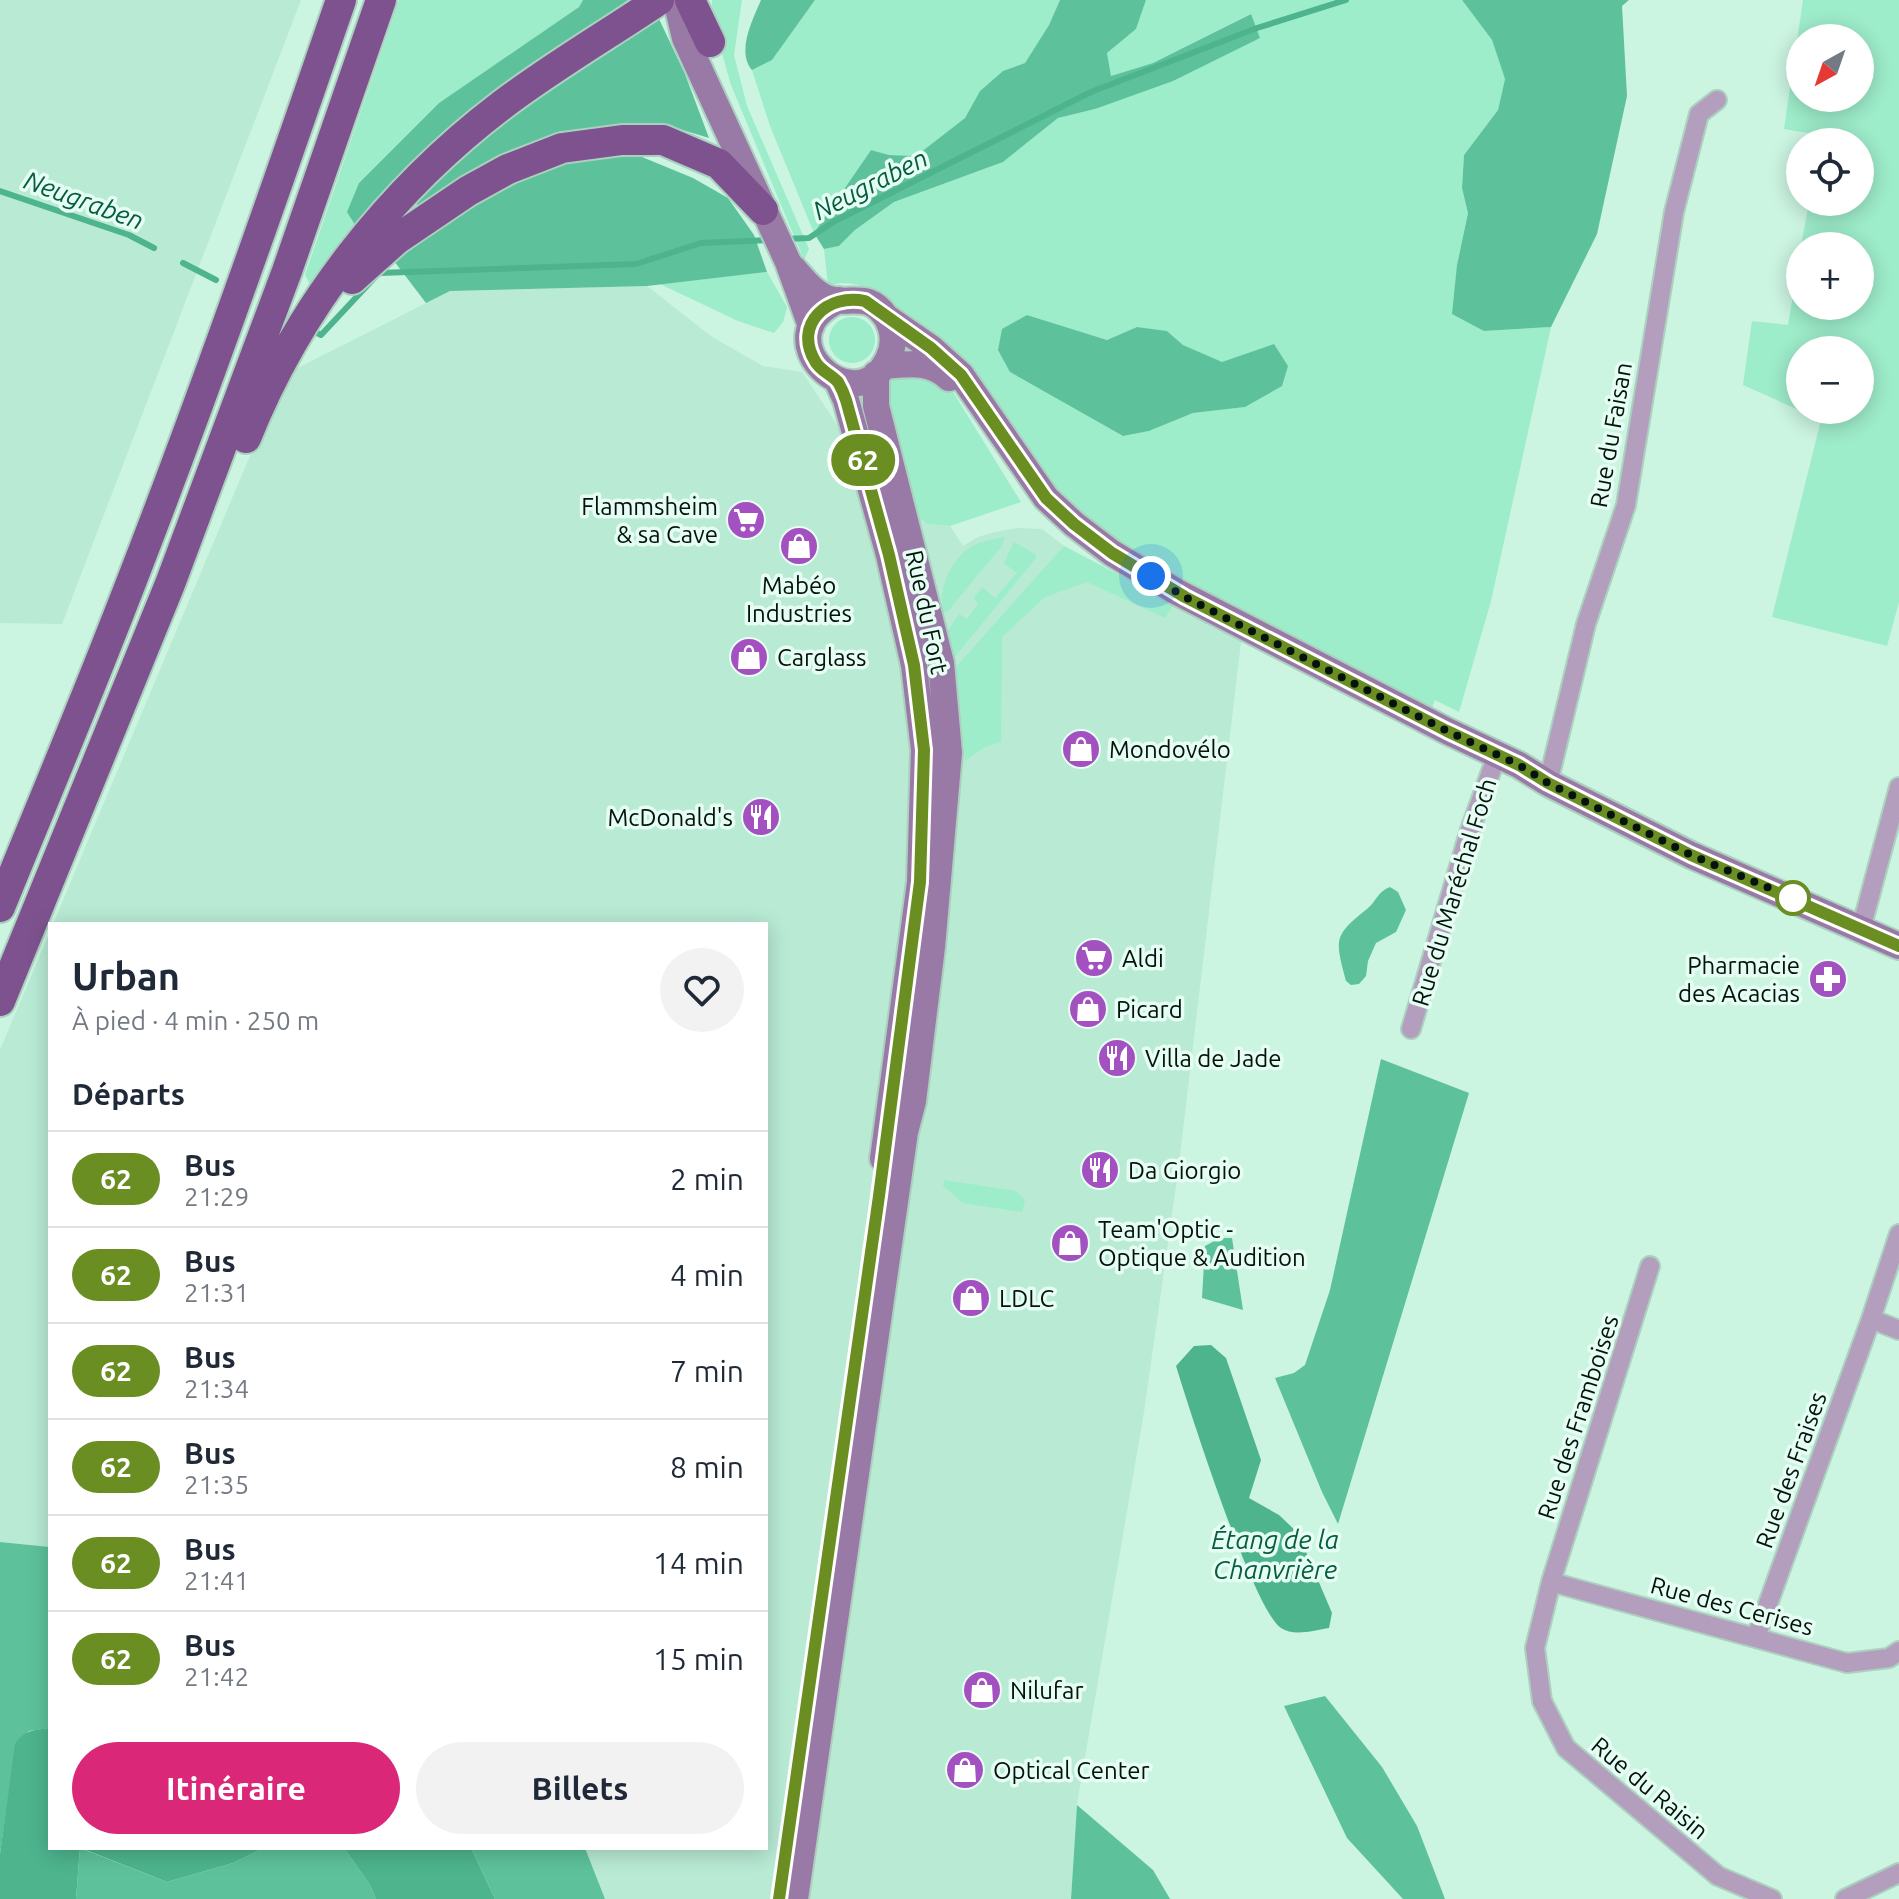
<!DOCTYPE html>
<html lang="fr">
<meta charset="utf-8">
<style>
body{margin:0;font-family:Ubuntu,sans-serif;background:#f2f2f3;color:#1f2937;height:100vh;display:flex;flex-direction:column;font-size:30px;white-space:nowrap}
*{box-sizing:border-box;margin:0}
p{font-size:26px;color:#747a83}
.icon{flex:none;width:44px;height:44px;fill:none;stroke:currentColor;stroke-width:2;stroke-linecap:round;stroke-linejoin:round}
.map{position:relative;flex:1;overflow:hidden}
.drawer{position:absolute;left:48px;top:922px;width:720px;height:928px;display:flex;flex-direction:column;background:#fff;border-radius:0px;box-shadow:0 4px 20px #0003}
.drawer>*{flex:none}
.badge{padding:0 16px;border-radius:26px;font-size:28px;line-height:52px}
.needle{width:52px;rotate:220deg}
.tools{position:absolute;left:1786px;top:24px;display:grid;gap:16px}
.tools a{display:grid;place-items:center;width:88px;height:88px;border-radius:50%;background:#fff;box-shadow:0 4px 20px #0003;font-size:40px}
.you{position:absolute;width:40px;height:40px;margin:-20px;border:6px solid #fff;border-radius:50%;background:#1a73e8;box-shadow:0 0 0 12px #1a73e833}
.map>.badge{position:absolute;translate:-50% -50%;box-shadow:0 0 0 4px #fff}
h2{padding:0 24px;font-size:30px;line-height:72px}
.round{display:grid;place-items:center;flex:none;width:84px;height:84px;border-radius:42px;background:#f2f2f3}
.overview{display:flex;align-items:center;justify-content:space-between;height:136px;padding:0 24px}
h1{font-size:38px;font-weight:700;line-height:60px}
.action{display:flex;gap:16px;margin-top:auto;padding:16px 24px}
.action a{flex:1;height:92px;border-radius:48px;background:#db2777;color:#fff;font-size:32px;font-weight:700;line-height:92px;text-align:center}
.action a+a{background:#f2f2f3;color:#1f2937}
ul{padding:0;list-style:none}
li{display:flex;align-items:center;gap:24px;height:96px;padding:0 24px;border-top:2px solid #e0e1e3}
li div{flex:1}
li b{display:block;font-size:30px}
li em{font-style:normal}
li .badge{min-width:88px;font-weight:700;text-align:center}
.map>svg:first-child{display:block}
.built{fill:#b8ead4}
.green{fill:#9decca;fill-rule:evenodd}
.forest{fill:#5dc29b}
.water{fill:#4db48e}
.lines{fill:none;stroke-linecap:round;stroke-linejoin:round}
.stream{stroke:#4db48e;stroke-width:6}
.minor-casing{stroke:#abd0bf;stroke-width:22}
.secondary-casing{stroke:#abd0bf;stroke-width:30}
.trunk-casing{stroke:#abd0bf;stroke-width:34}
.minor{stroke:#b49ebd;stroke-width:18}
.secondary{stroke:#9979a6;stroke-width:26}
.trunk{stroke:#7e528e;stroke-width:30}
.line-casing{stroke:#fff;stroke-width:18}
.line{stroke:#6b8e23;stroke-width:12}
.walk{stroke:#04130d;stroke-width:8;stroke-dasharray:0 14.4}
.stop-dot{fill:#fff;stroke:#6b8e23;stroke-width:4}
.labels{text-anchor:middle;dominant-baseline:central;stroke-width:7;stroke-linejoin:round;paint-order:stroke}
.street-label{font-size:24px;fill:#04130d;stroke:#e5fdf2}
.poi-label{font-size:24px;fill:#04130d;stroke:#e5fdf2;text-anchor:start}
.water-label{font-size:26px;font-style:italic;fill:#075c42;stroke:#e5fdf2}
</style>
<div class="map">
<svg width="1899" height="1899" viewBox="0 0 1899 1899">
<rect width="100%" height="100%" fill="#cbf4e1"/>
<path class="built" d="M0,0H301L62,624L0,623Z
M647,286L712,337L763,366L802,372L838,426L860,496L902,493L928,524L950,526L963,546L978,537L995,532L1017,528L1042,529L1064,546L1174,604L1242,634L1178,1172L1144,1412L1077,1804L1071,1899H605L585,1848H766V924H53L284,375L450,291Z
M50,931V1547L0,1542V1050Z"/>
<path class="green" d="M399,0H583L579,7L439,103L359,183L357,228L312,288L305,275Z
M712,0H742L734,55L747,106L809,249L804,260L731,85L711,14Z
M815,0H1060L1049,25L1025,63L1003,71L980,91L965,118L916,156L889,155L871,150L814,233L770,126L752,70L772,60Z
M1146,0H1462L1492,40L1505,79L1498,110L1464,155L1462,188L1468,212L1457,265L1484,331L1551,327L1491,601L1459,712L1435,700L1431,710L1230,609L1087,526L889,302C864,286 857,280 828,285L824,249L839,246L855,230L894,202L1003,162L1058,118L1095,109L1260,38L1250,14L1153,63L1111,76L1107,53L1136,29ZM1027,315L1107,340L1137,327L1167,331L1183,345L1222,363L1274,345L1245,407L1193,413L1149,431L1123,436L1010,372Z
M1803,0H1899V602L1887,646L1772,617L1821,420L1743,385L1752,321L1788,325L1800,254V306H1860V246H1801L1809,202H1860V142H1819V135L1784,129ZM1800,38H1860V98H1800ZM1800,350H1860V410H1800Z
M767,272L787,307L783,322L774,333L738,321L660,284Z
M829 340a23 23 0 1 1 46 0a23 23 0 1 1-46 0Z
M908,369L948,384L1021,502L950,526L928,524L909,510L885,387L893,374Z
M1005,537L1001,547L947,612L943,613C937,587 954,552 979,543C987,540 996,539 1005,537Z
M1014,542L1035,554L1036,558L953,659L948,631L959,614L967,619L978,604L974,598L982,587L995,598L1017,573L1004,563Z
M1064,546L1174,604L1165,618L1087,582L1045,597L1002,637L1001,742L985,747L965,761L956,667Z
M944,1180L1016,1191L1025,1200L1022,1212L963,1203L943,1186Z"/>
<path class="forest" d="M583,0H628L571,42L357,228L347,212L359,183L439,103L579,7Z
M761,0H815L772,60L752,70C736,51 753,19 761,0Z
M1060,0H1146L1136,29L1107,53L1111,76L1153,63L1251,14L1260,38L1173,81L1095,109L1058,118L1003,162L894,202L855,230L839,246L824,249L814,233L871,150L889,155L916,156L965,118L980,91L1003,71L1025,63L1049,25Z
M1462,0H1629L1622,6L1627,96L1597,234L1551,327L1484,331L1452,314L1457,265L1468,213L1462,188L1464,155L1498,110L1505,79L1492,40Z
M659,19L685,74L709,138L676,128L649,126L419,208L414,201L475,139Z
M595,155L642,157L693,178L728,198L754,235L767,272L647,286L450,291L426,303L391,257L415,234L507,186L556,165Z
M1027,315L1107,340L1137,327L1167,331L1183,345L1222,362L1274,344L1288,366L1282,386L1245,407L1193,413L1149,431L1123,436L1010,372L998,350L1002,329Z
M1390,887L1398,892L1406,910L1396,932L1376,943L1368,961L1366,976L1359,984L1351,985L1346,981C1335,939 1333,936 1367,909C1377,901 1377,892 1390,887Z
M1381,1059L1469,1093L1338,1524L1322,1492L1275,1378L1294,1373L1305,1365L1330,1290Z
M1220,1238H1232L1243,1310L1202,1298L1205,1246Z
M0,1542L50,1547V1728L29,1731L16,1744L0,1854Z
M1325,1696L1382,1767L1417,1826L1445,1899H1403L1347,1838L1284,1706Z
M1077,1805L1153,1870L1170,1899H1071Z
M80,1848L167,1882L233,1863L264,1848H344L370,1885L376,1899H76Z
M471,1848H585L605,1899H495Z"/>
<path class="water" d="M1211,1345L1226,1358L1261,1460L1249,1498L1279,1515L1298,1533L1332,1613L1329,1628C1315,1630 1294,1637 1281,1628C1253,1609 1189,1408 1176,1366L1194,1346Z
M50,1728V1848H80L76,1899H0V1854L15,1744C24,1730 34,1730 50,1728Z
M81,1848H264L233,1863L167,1882Z
M344,1848H471L495,1899H376L370,1885Z"/>
<g class="lines">
<path class="stream" d="M0,191L129,235L154,248
M785,239L809,238L835,221L1091,92L1257,28L1346,0
M183,263L216,280
M313,331L321,335L379,273L636,264L701,243L770,240"/>
<g class="minor-casing">
<path id="minor" d="M1548,783L1586,624L1626,505L1674,212L1699,114L1717,100
M1861,929L1899,787
M1411,1029L1469,833L1497,755
M1650,1266L1551,1582L1535,1648L1542,1701L1566,1748L1718,1876L1772,1899
M1871,1319L1899,1330
M1551,1582L1847,1663L1889,1658L1899,1651
M1756,1637L1871,1319L1899,1234
M1845,1899L1899,1873"/>
</g>
<g class="secondary-casing">
<path id="secondary" d="M676,0L685,38L788,262L811,326
M793,268C803,279 815,295 830,299C853,305 868,291 886,317C894,330 895,346 888,359C856,426 759,337 839,300
M886,317L931,348L961,375L1046,498L1074,524L1112,553L1177,592L1447,731L1519,765L1548,783L1691,855L1899,946
M885,366C909,364 930,360 949,378
M837,380L846,400L889,555L914,665L924,750L920,882L883,1159
M795,1899L905,1132L913,1101L932,947L949,753L941,663L876,406V374"/>
</g>
<g class="trunk-casing">
<path id="trunk" d="M690,0L710,42
M352,279L397,239L468,191L508,169L562,148L622,140H663L719,164L763,210
M246,438C298,307 390,190 502,105C552,67 607,35 659,0
M0,907C35,821 71,735 105,649C190,435 266,218 341,0
M0,1001L170,584L287,271L381,0"/>
</g>
<use href="#minor" class="minor"/>
<use href="#secondary" class="secondary"/>
<use href="#trunk" class="trunk"/>
</g>
<g class="lines">
<g class="line-casing">
<path id="line" d="M779,1899L879,1196L920,882L924,750L914,665L889,555L846,400C844,394 841,387 838,382C831,374 820,371 815,361C793,324 828,293 865,301L931,348L961,375L1046,498L1074,524L1112,553L1185,597L1447,731L1519,765L1548,783L1691,855L1899,946"/>
</g>
<use href="#line" class="line"/>
<path class="walk" d="M1151,576L1185,597L1447,731L1519,765L1548,783L1691,855L1793,898"/>
</g>
<defs>
<g id="supermarket-disc" transform="scale(2)"><circle r="9.5" fill="#a351c1" stroke="#e5fdf2"/><path d="M-6-5.5h2.5l.6 2H6L4.5 2H-2.5L-4.4-4H-6ZM-1.5 3.2a1.3 1.3 0 1 0 .1 0ZM3 3.2a1.3 1.3 0 1 0 .1 0Z" fill="#fff"/></g>
<g id="shop-disc" transform="scale(2)"><circle r="9.5" fill="#a351c1" stroke="#e5fdf2"/><path d="M-5-2.5h2.3a2.7 3.5 0 0 1 5.4 0H5L5.5 6h-11ZM-1.5-2.5h3a1.5 2.3 0 0 0-3 0Z" fill="#fff"/></g>
<g id="restaurant-disc" transform="scale(2)"><circle r="9.5" fill="#a351c1" stroke="#e5fdf2"/><path d="M-5-6h1v4h1v-4h1v4h1v-4h1v5L-1.5 .5V6h-2V.5L-5-1ZM5-6V6H3V1.5H1.5Q1.5-4 5-6Z" fill="#fff"/></g>
<g id="pharmacy-disc" transform="scale(2)"><circle r="9.5" fill="#a351c1" stroke="#e5fdf2"/><path d="M-2-6h4v4h4v4h-4v4h-4v-4h-4v-4h4Z" fill="#fff"/></g>
</defs>
<g fill-rule="evenodd">
<use href="#supermarket-disc" x="746" y="520"/>
<use href="#shop-disc" x="799" y="546"/>
<use href="#shop-disc" x="749" y="657"/>
<use href="#shop-disc" x="1081" y="749"/>
<use href="#restaurant-disc" x="761" y="817"/>
<use href="#supermarket-disc" x="1094" y="958"/>
<use href="#pharmacy-disc" x="1828" y="979"/>
<use href="#shop-disc" x="1088" y="1009"/>
<use href="#restaurant-disc" x="1117" y="1058"/>
<use href="#restaurant-disc" x="1100" y="1170"/>
<use href="#shop-disc" x="1070" y="1243"/>
<use href="#shop-disc" x="971" y="1298"/>
<use href="#shop-disc" x="982" y="1690"/>
<use href="#shop-disc" x="965" y="1770"/>
</g>
<circle class="stop-dot" cx="1793" cy="898" r="16"/>
<g class="labels">
<g class="street-label">
<text transform="translate(1611 435) rotate(-80)">Rue du Faisan</text>
<text transform="translate(927 612) rotate(78)">Rue du Fort</text>
<text transform="translate(1454 892) rotate(-73)">Rue du Maréchal Foch</text>
<text transform="translate(1578 1417) rotate(-72)">Rue des Framboises</text>
<text transform="translate(1791 1470) rotate(-70)">Rue des Fraises</text>
<text transform="translate(1732 1606) rotate(15)">Rue des Cerises</text>
<text transform="translate(1650 1788) rotate(40)">Rue du Raisin</text>
</g>
<g class="poi-label">
<text x="718" y="506" text-anchor="end">Flammsheim<tspan x="718" dy="28">&amp; sa Cave</tspan></text>
<text x="799" y="585" text-anchor="middle">Mabéo<tspan x="799" dy="28">Industries</tspan></text>
<text x="777" y="657">Carglass</text>
<text x="1109" y="749">Mondovélo</text>
<text x="733" y="817" text-anchor="end">McDonald's</text>
<text x="1122" y="958">Aldi</text>
<text x="1800" y="965" text-anchor="end">Pharmacie<tspan x="1800" dy="28">des Acacias</tspan></text>
<text x="1116" y="1009">Picard</text>
<text x="1145" y="1058">Villa de Jade</text>
<text x="1128" y="1170">Da Giorgio</text>
<text x="1098" y="1229">Team'Optic -<tspan x="1098" dy="28">Optique &amp; Audition</tspan></text>
<text x="999" y="1298">LDLC</text>
<text x="1010" y="1690">Nilufar</text>
<text x="993" y="1770">Optical Center</text>
</g>
<g class="water-label">
<text transform="translate(870 184) rotate(-27)">Neugraben</text>
<text transform="translate(84 200) rotate(20)">Neugraben</text>
<text x="1275" y="1539">Étang de la<tspan x="1275" dy="30">Chanvrière</tspan></text>
</g>
</g>
</svg>
<div class="tools">
<a><svg class="needle" viewBox="-14 -14 28 28"><path d="M0-13l5 13h-10z" fill="#e53935"/><path d="M0 13l5-13h-10z" fill="#747a83"/></svg></a>
<a><svg class="icon" aria-label="locate" viewBox="0 0 24 24"><circle cx="12" cy="12" r="6"/><path d="M12 2v4M12 18v4M2 12h4M18 12h4"/></svg></a>
<a>+</a>
<a>−</a>
</div>
<div class="you" style="left:1151px;top:576px"></div>
<b class="badge" style="left:863px;top:460px;background:#6b8e23;color:#fff">62</b>
<section class="drawer">
<div class="overview"><div><h1>Urban</h1><p>À pied · 4 min · 250 m</p></div><a class="round"><svg class="icon" aria-label="heart" viewBox="0 0 24 24"><path d="M12 20l-8-8c-3-5 5-10 8-4 3-6 11-1 8 4z"/></svg></a></div>
<h2>Départs</h2>
<ul>
<li><span class="badge" style="background:#6b8e23;color:#fff">62</span><div><b>Bus</b><p>21:29</p></div><em>2 min</em></li>
<li><span class="badge" style="background:#6b8e23;color:#fff">62</span><div><b>Bus</b><p>21:31</p></div><em>4 min</em></li>
<li><span class="badge" style="background:#6b8e23;color:#fff">62</span><div><b>Bus</b><p>21:34</p></div><em>7 min</em></li>
<li><span class="badge" style="background:#6b8e23;color:#fff">62</span><div><b>Bus</b><p>21:35</p></div><em>8 min</em></li>
<li><span class="badge" style="background:#6b8e23;color:#fff">62</span><div><b>Bus</b><p>21:41</p></div><em>14 min</em></li>
<li><span class="badge" style="background:#6b8e23;color:#fff">62</span><div><b>Bus</b><p>21:42</p></div><em>15 min</em></li>
</ul>
<div class="action"><a>Itinéraire</a><a>Billets</a></div>
</section>
</div>
